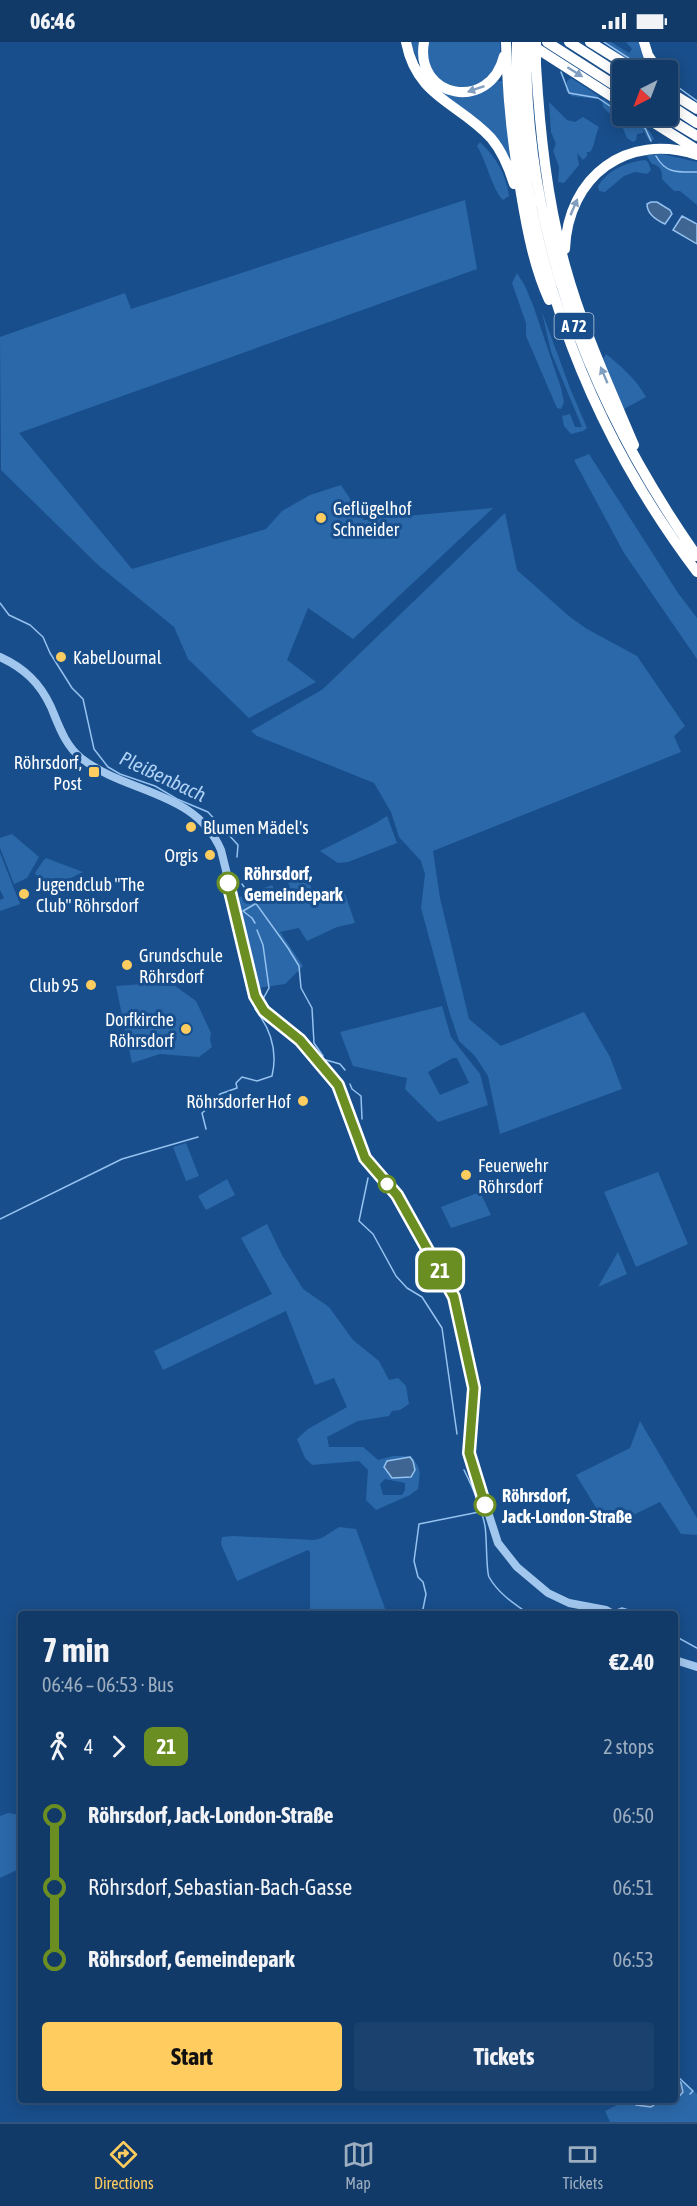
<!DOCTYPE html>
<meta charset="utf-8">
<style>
body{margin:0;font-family:"Asap Condensed",sans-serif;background:#1b416e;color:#f1f3f6;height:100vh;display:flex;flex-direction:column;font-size:22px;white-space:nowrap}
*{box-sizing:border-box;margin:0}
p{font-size:20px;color:#9cadc0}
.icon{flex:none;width:33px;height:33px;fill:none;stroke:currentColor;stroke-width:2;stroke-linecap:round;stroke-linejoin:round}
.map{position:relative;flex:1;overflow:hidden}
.side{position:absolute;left:18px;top:1569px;width:660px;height:492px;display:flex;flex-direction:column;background:#123a68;border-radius:6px;box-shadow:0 3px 15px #0003,0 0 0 2px #31547c}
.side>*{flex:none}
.badge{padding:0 12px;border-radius:9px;font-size:21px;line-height:39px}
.needle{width:39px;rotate:222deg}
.tools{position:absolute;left:612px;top:18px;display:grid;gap:12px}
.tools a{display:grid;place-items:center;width:66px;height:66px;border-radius:6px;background:#123a68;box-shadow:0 3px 15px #0003,0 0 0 2px #31547c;font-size:30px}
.map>.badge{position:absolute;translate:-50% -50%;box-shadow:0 0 0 3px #fff}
.legs{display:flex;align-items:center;gap:9px;height:66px;padding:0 24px;font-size:20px}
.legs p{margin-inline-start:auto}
.headline{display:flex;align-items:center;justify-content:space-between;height:102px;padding:0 24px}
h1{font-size:33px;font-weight:700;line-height:45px}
.primary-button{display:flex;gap:12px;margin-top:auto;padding:12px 24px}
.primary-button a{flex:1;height:69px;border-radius:6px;background:#ffcc5f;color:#111;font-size:24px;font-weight:700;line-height:69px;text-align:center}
.primary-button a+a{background:#1b416e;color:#f1f3f6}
ul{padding:0 24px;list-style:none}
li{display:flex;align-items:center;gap:21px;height:72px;font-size:22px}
li i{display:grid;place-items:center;width:9px;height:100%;margin:0 8px;background:currentColor}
li i::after{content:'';width:15px;height:15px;margin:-8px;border:4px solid;border-radius:50%;background:#123a68}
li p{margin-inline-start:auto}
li:first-child i{background:linear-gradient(#0000 50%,currentColor 0)}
li:last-child i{background:linear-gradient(currentColor 50%,#0000 0)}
.status{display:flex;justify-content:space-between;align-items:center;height:42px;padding:0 30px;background:#123a68;direction:ltr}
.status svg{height:16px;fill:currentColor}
.menu{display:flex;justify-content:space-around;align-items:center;height:84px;border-top:2px solid #31547c;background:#123a68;font-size:16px;color:#9cadc0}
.menu a{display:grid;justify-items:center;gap:3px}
.menu .active{color:#ffcc5f}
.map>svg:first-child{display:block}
.green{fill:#2b68a9;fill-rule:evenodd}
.water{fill:#3f6693;stroke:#95c2f0;stroke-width:1.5}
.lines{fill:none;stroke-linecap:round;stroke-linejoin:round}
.stream{stroke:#95c2f0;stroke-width:1.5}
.minor{stroke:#a2c7ee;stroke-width:8}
.highway{stroke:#fff;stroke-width:10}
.highway-bridge{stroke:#fff;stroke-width:10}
.oneway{fill:#809ebf}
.line-1-casing{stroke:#fff;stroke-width:14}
.line-1{stroke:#6b8e23;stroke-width:9}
.poi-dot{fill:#ffcc5f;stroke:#184e8b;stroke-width:2}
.stop-1-dot{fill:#fff;stroke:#6b8e23;stroke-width:3}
.labels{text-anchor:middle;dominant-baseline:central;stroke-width:6;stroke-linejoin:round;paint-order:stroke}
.shield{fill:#184e8b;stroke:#bacadc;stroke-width:1.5}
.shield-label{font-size:16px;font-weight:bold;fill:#fff}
.poi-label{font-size:18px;fill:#fff;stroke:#184e8b;text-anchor:start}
.stop-label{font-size:18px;font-weight:bold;fill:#fff;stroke:#184e8b;text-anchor:start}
.water-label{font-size:20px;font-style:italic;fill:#aed1f5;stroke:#184e8b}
</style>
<div class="status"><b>06:46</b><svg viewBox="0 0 49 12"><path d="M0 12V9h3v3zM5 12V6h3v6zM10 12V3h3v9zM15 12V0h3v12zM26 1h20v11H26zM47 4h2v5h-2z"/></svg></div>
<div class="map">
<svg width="697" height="2080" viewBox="0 0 697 2080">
<rect width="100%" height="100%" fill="#184e8b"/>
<path class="green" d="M410,0H421L422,25L452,53L495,39H503L510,117L425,35Z
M427,0H500C505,36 456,67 433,31C431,27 428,23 427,19C426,13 427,6 427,0Z
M603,0H611L629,11L632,7L626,0H640L645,16L642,19L651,28C633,28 617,9 603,0Z
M571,36L599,54L596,57L572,54L566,49L567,39Z
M602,56L622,69V74C637,74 648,84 654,97L650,100L643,88V91L637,92L636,98L633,100L627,96L622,84L603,65Z
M549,60L567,78L575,80L583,75L599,85C595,93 595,104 590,110H587V114L583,118L577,111L579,123L564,141L558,140L559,125L553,109L556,102L551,90Z
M480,100C496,115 506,132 509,154L503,158C492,147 487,120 477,104Z
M662,112L697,120V163L680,149H674L662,137C663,130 660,123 652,122L646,113Z
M645,118L648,120L651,128L647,132L635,130L624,134L605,150L599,149L598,144C608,128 626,120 645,118Z
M465,158L477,227L19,391L132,527L266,487L282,469L310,453L341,443L364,478L493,466L353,597L308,566L287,618L316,640L249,676L188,617L174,585L98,523L1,428L0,295L125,251L131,267Z
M517,231L525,244L533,263L561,346L564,360L561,367L557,366L526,294V281L512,241Z
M542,270L570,346L587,386L583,389L571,392L564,384L562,374L570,372L575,385H582L551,310Z
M606,312C622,325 636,337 646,355L624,367L603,317Z
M589,412L678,551L697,576V617L624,511L574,418Z
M505,471L517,528L570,575L587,587L637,614L685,684L674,694L681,710L433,809L440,856L469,977L501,1004L584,970L610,1015L622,1047L500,1092L488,1034L475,1014L459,999L449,969L421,866L425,832L421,819L399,795L391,770L374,741L257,694L251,689L323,647Z
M387,774L397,801L348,820L338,821L320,809L376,781Z
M12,792L39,815L27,836L14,842L0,806V796Z
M0,811L20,862L0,869V858L4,856L0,848Z
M46,816L83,830L47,848L35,831L43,819Z
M307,835L314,853L322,856L344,849L355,881L337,885L307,899L299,886L280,890L303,924L285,942L258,946L237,856L272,843L276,851L290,846L288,840Z
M143,942L175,944L196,959L211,991L210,998L212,1005L199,1015L160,1012L132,1021L116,944Z
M442,964L451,995L480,1032L488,1063L438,1080L405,1047L407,1036L353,1024L340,990ZM453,1016H457L469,1041L440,1053L428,1030Z
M186,1101L199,1134L186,1139L173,1105Z
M658,1130L688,1202L636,1225L604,1150Z
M227,1137L235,1153L206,1168L198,1154Z
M480,1150L491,1173L451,1186L441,1165Z
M267,1182L282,1213L303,1247L329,1265L353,1298L379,1319L389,1338L398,1336L406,1344L409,1362L400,1368L392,1369L389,1374L358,1379L327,1395L329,1405H363L378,1418L393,1414H411C422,1428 420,1430 418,1447L410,1453L376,1468L366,1458L368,1428L359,1419L312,1423L305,1416L297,1397L308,1387L347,1365L334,1336L315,1343L286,1269L163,1328L154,1309L272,1252L241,1196ZM385,1437L405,1441V1448L402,1453H383L380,1442Z
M618,1210L627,1232L598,1245Z
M640,1379L697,1476V1493L681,1492L660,1460L608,1485L576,1433L630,1406Z
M339,1485L356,1487L387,1572H310V1510L308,1508L237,1539L221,1502L222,1495L233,1494L314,1498L322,1496Z
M8,1771L21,1773V1826L0,1836V1774Z
M675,2031L697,2052V2080H610L605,2069L617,2063L619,2058H634L637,2063C642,2062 648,2065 652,2064C661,2062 669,2061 677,2057L681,2041L675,2035Z"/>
<path class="water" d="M651,160H657L670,168L672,172L665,182C656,178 647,172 647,162Z
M682,174L697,182V202L673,188Z
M410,1415L413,1419L415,1428L411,1435L392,1436L384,1425L387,1419Z
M675,2035L681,2041L683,2050L677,2057L667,2062L657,2061L651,2065L636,2063L634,2058H675Z"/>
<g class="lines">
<path class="stream" d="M604,0L647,28
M663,25L665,28
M561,30L569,51L598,56L622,72
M668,33L671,40L697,59
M625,74L645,86L651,99
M656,114C666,132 678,130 697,130
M0,561L9,573L30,583L43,595L50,611L72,646L83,657L94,707L108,725L120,732L155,744L177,757L208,770L238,803L237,815
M242,842L288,906L299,924L301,946L312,966L314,1001L323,1014
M255,881L252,876L243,869L255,862
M257,888L263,903L269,946L263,957
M326,1018L340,1022L345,1028
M350,1042L352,1047L361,1054L362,1077
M206,1087L202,1071L212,1063L220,1052L237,1046L236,1041L242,1035L257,1039L272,1034C278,1009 270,986 255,967
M368,1136L359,1179L373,1192L396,1234L407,1246L422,1255L442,1286L457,1392
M0,1177L122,1117L198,1095
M464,1428C473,1446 481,1464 485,1484C487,1495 486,1529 489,1535C498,1551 514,1562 529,1572
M614,1569L622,1566L641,1572
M422,1572L426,1552L423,1540L418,1535L414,1519L419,1482L479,1470
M675,1594L697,1606
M675,2032L693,2049L690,2052"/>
<path class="minor" d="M0,615C24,626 40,641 51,665C59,684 65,703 81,716C127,752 195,748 221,808L259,962L269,974L300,998L338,1043L365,1116L397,1153L455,1255L474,1346L469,1411L498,1501L517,1525L548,1551L569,1561L606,1568L613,1572
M675,1618L697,1625"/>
<path class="highway" d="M406,0C417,56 458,60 491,96C502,109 509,126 514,142
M424,0C414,56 490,71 504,14
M506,0C507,51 512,101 521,152C527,188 534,225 549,258
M517,0C513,191 583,379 697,530
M526,0C525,192 588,358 697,514
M547,0L622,48
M569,0L622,34
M590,0L635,28
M644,0L648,13L658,28
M530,2L622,61
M536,23C540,90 547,157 565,223C582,285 609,344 634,403
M668,49L697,67
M668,62L697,81
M643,74L697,108
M664,74L697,94
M565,207C568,134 627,90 697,113"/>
<path class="highway-bridge" d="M536,0V23"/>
</g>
<defs><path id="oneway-solid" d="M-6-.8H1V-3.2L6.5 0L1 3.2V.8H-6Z" transform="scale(1.5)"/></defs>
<g class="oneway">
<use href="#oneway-solid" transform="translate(575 30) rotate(32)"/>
<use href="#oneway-solid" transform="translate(476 47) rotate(161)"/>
<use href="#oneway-solid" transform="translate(574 165) rotate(-67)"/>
<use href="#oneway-solid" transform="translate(604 333) rotate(-113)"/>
</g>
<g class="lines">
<g class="line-1-casing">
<path id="line-1" d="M228,841L255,954L264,969L300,998L338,1043L365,1116L397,1153L454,1255L474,1346L469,1411L485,1463"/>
</g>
<use href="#line-1" class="line-1"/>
</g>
<g class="poi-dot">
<circle cx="321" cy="476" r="6"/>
<circle cx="61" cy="615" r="6"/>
<rect x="88" y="724" width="12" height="12" rx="3"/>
<circle cx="191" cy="785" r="6"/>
<circle cx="210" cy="813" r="6"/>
<circle cx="24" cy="852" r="6"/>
<circle cx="127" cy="923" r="6"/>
<circle cx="91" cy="943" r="6"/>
<circle cx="186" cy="987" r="6"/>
<circle cx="303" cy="1059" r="6"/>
<circle cx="466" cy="1133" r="6"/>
</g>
<g class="stop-1-dot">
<circle cx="228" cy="841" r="10"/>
<circle cx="387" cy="1142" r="8"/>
<circle cx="485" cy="1463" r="10"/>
</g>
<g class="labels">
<rect class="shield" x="554.5" y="271" width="39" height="26" rx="4.5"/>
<g class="shield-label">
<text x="574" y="284">A 72</text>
</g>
<g class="poi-label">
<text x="333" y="466">Geflügelhof<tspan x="333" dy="21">Schneider</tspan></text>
<text x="73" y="615">KabelJournal</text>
<text x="82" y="720" text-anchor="end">Röhrsdorf,<tspan x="82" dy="21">Post</tspan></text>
<text x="203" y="785">Blumen Mädel's</text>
<text x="198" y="813" text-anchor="end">Orgis</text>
<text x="36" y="842">Jugendclub "The<tspan x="36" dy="21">Club" Röhrsdorf</tspan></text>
<text x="139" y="913">Grundschule<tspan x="139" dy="21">Röhrsdorf</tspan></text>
<text x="79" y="943" text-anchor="end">Club 95</text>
<text x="174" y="977" text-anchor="end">Dorfkirche<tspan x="174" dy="21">Röhrsdorf</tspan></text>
<text x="291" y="1059" text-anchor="end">Röhrsdorfer Hof</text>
<text x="478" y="1123">Feuerwehr<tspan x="478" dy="21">Röhrsdorf</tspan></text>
</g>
<g class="stop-label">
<text x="244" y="831">Röhrsdorf,<tspan x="244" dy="21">Gemeindepark</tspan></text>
<text x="502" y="1453">Röhrsdorf,<tspan x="502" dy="21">Jack-London-Straße</tspan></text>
</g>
<g class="water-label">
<text transform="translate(163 734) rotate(25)">Pleißenbach</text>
</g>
</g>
</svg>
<div class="tools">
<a><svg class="needle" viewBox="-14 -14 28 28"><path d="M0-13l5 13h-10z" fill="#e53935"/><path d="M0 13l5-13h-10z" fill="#9cadc0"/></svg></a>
</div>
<b class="badge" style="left:440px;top:1228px;background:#6b8e23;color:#fff">21</b>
<section class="side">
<div class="headline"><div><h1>7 min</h1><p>06:46 – 06:53 · Bus</p></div><b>€2.40</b></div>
<div class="legs"><svg class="icon" aria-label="walk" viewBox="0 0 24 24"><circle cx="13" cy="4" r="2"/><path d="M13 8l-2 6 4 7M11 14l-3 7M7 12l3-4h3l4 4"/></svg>4<svg class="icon" aria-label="forward" viewBox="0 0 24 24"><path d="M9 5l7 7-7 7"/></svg><b class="badge" style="background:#6b8e23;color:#fff">21</b><p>2 stops</p></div>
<ul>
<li><i style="color:#6b8e23"></i><b>Röhrsdorf, Jack-London-Straße</b><p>06:50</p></li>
<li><i style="color:#6b8e23"></i><span>Röhrsdorf, Sebastian-Bach-Gasse</span><p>06:51</p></li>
<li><i style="color:#6b8e23"></i><b>Röhrsdorf, Gemeindepark</b><p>06:53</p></li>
</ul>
<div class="primary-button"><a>Start</a><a>Tickets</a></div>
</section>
</div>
<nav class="menu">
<a class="active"><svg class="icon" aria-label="directions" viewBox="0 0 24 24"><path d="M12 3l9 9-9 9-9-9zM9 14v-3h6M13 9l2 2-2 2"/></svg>Directions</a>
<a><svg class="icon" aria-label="map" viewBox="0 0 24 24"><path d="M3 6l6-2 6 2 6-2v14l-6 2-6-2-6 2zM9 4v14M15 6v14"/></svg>Map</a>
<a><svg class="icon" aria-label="tickets" viewBox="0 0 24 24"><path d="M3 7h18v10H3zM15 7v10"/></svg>Tickets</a>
</nav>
